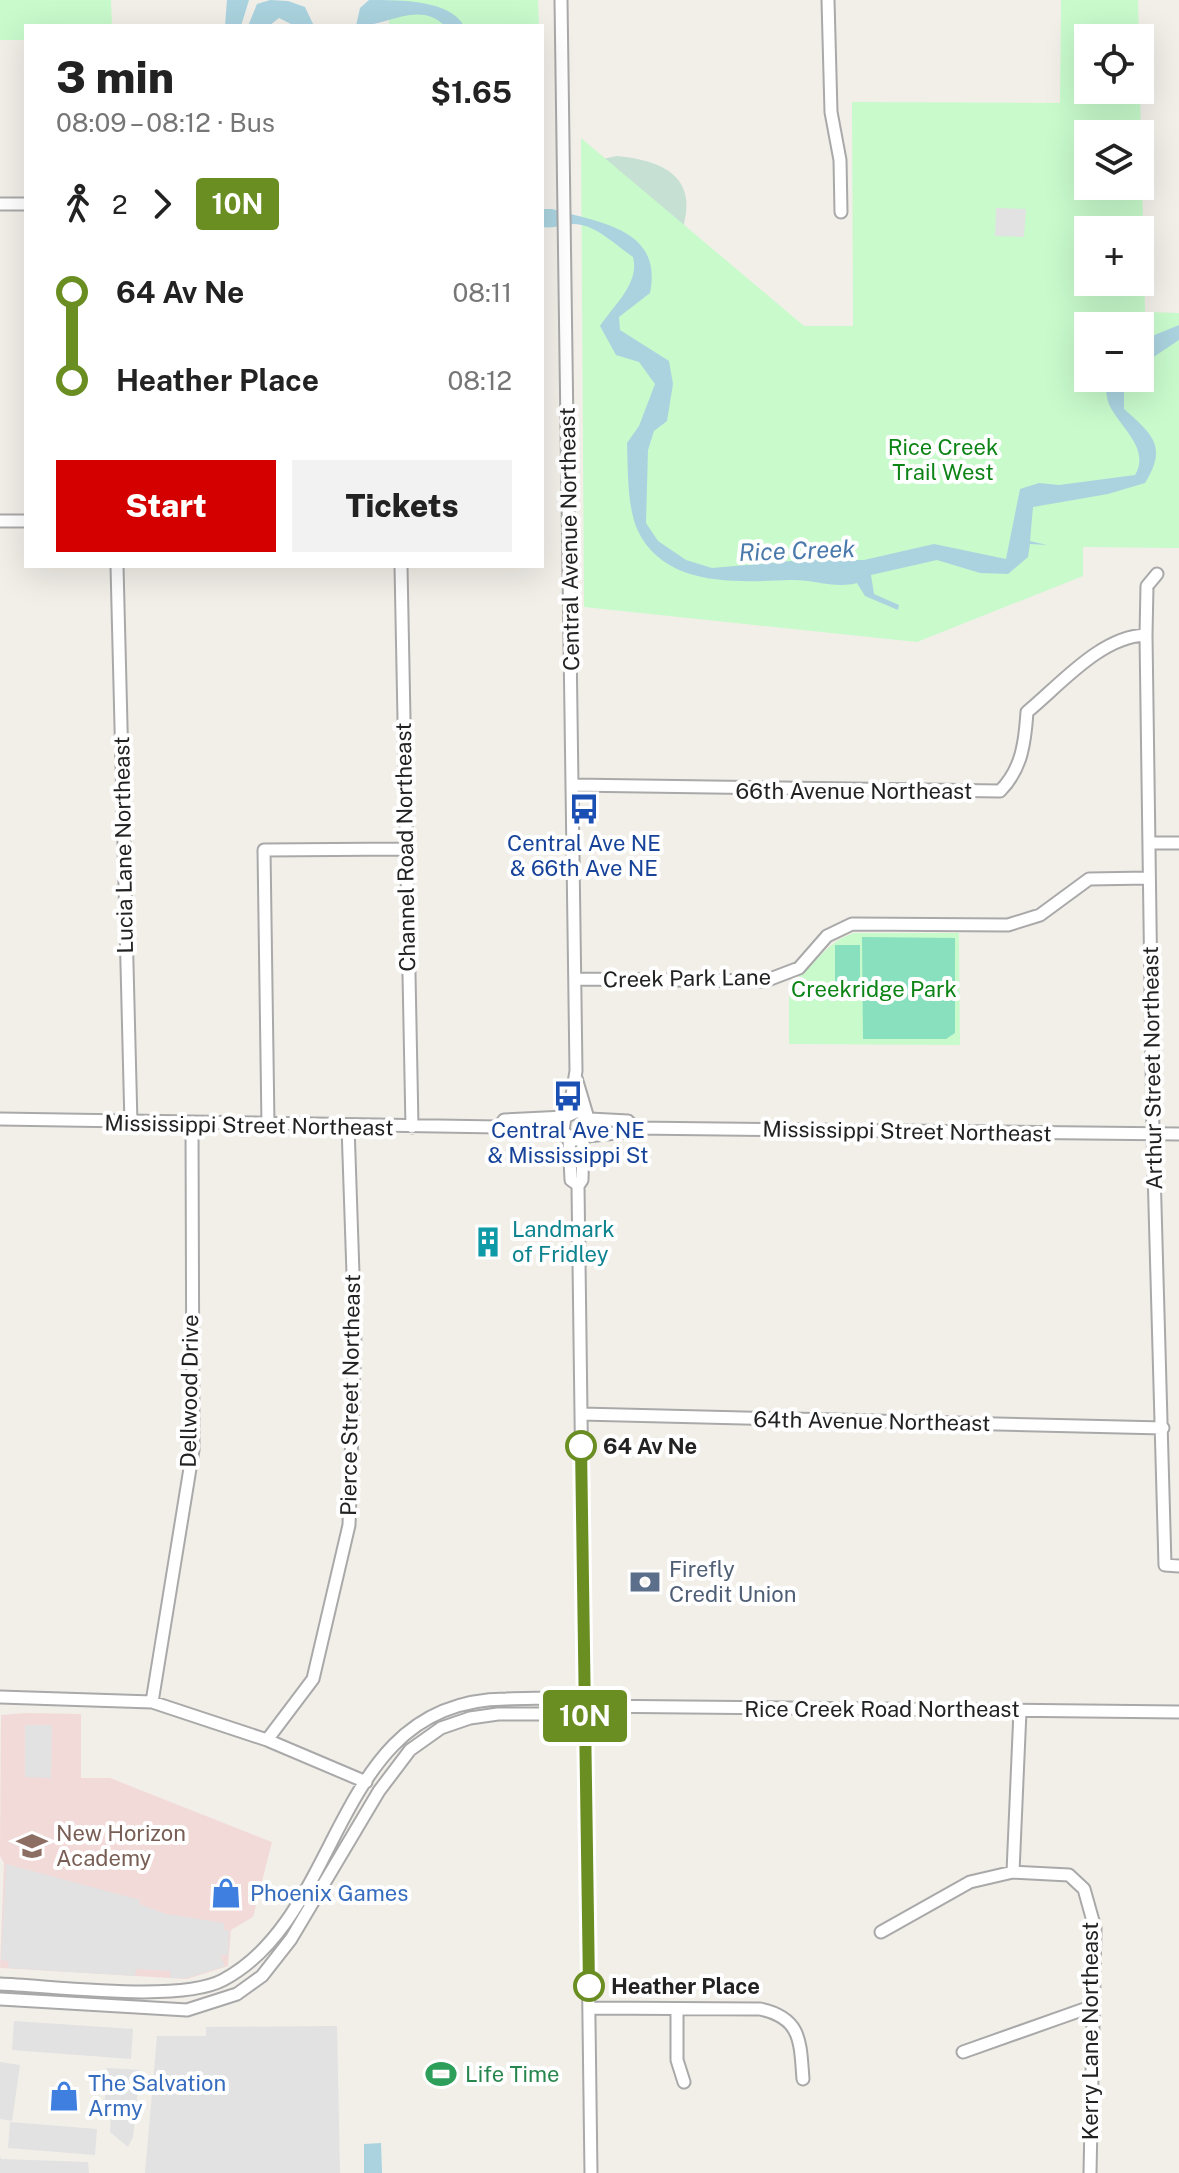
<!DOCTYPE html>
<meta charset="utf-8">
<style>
body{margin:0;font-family:"Public Sans",sans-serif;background:#f2f2f2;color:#222;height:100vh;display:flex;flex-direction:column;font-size:30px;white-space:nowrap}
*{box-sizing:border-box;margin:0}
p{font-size:26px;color:#767676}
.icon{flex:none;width:44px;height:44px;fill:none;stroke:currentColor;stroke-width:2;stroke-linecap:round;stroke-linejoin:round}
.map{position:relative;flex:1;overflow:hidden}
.drawer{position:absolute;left:24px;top:24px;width:520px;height:544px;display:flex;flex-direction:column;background:#fff;border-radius:0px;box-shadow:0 8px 32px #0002}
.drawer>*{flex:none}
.badge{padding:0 16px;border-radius:6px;font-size:28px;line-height:52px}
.fabs{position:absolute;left:1074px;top:24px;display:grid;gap:16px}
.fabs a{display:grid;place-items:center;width:80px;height:80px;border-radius:0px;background:#fff;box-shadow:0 8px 32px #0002;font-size:40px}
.map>.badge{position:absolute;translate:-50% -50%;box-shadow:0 0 0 4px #fff}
.legs{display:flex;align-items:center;gap:12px;height:88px;padding:0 32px;font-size:26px}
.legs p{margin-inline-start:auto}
.overview{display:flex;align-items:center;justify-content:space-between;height:136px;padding:0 32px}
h1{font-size:44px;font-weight:800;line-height:60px}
.cta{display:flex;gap:16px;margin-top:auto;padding:16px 32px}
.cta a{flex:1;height:92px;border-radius:0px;background:#d40000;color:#fff;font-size:32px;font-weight:800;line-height:92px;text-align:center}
.cta a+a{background:#f2f2f2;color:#222}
ul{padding:0 32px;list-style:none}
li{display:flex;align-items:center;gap:28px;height:88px;font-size:30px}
li i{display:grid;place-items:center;width:12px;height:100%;margin:0 10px;background:currentColor}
li i::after{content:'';width:20px;height:20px;margin:-10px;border:6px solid;border-radius:50%;background:#fff}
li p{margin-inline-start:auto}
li:first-child i{background:linear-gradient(#0000 50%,currentColor 0)}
li:last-child i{background:linear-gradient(currentColor 50%,#0000 0)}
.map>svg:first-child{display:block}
.commercial{fill:#f2dad9}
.wetland{fill:#c6e0d4}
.park{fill:#c8facc;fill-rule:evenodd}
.pitch{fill:#88e0be}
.parking{fill:#e2e2e2}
.water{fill:#aad3df}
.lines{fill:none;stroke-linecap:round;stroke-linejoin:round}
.minor-casing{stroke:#a9a9a9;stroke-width:15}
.minor{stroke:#fff;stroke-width:11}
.line-1-casing{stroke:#fff;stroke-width:18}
.line-1{stroke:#6b8e23;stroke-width:12}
.stop-1-dot{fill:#fff;stroke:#6b8e23;stroke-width:4}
.labels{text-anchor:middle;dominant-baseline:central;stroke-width:8;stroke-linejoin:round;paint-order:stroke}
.park-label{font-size:22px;fill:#0c8416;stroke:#fff}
.street-label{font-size:22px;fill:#222;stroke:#fff}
.transit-label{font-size:22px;fill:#164399;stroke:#fff}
.culture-label{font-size:22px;fill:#0d838f;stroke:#fff;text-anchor:start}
.stop-label{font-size:22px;font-weight:bold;fill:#222;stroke:#fff;text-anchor:start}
.service-label{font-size:22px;fill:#4e5e75;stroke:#fff;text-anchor:start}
.education-label{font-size:22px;fill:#785e54;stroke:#fff;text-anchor:start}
.shop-label{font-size:22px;fill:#366cbe;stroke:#fff;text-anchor:start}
.leisure-label{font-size:22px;fill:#27864d;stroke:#fff;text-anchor:start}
.water-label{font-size:24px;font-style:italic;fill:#4a7aab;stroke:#fff}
</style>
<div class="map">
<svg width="1179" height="2173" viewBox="0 0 1179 2173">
<rect width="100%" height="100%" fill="#f2efe9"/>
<path class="commercial" d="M25,1713L81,1714V1778H110L272,1842L253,1917L231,1930L228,1966L187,1979L0,1968L4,1863L0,1856L1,1715Z"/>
<path class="wetland" d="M617,156C668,161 701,180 680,236L602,159Z"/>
<path class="park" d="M0,0H111L112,26H26V40H0Z
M389,0H538L539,26H389Z
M1061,0H1138L1139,38H1088V90H1140L1145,312L1179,313V548L1083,547V576L917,642L584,607L581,138L804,326H853L852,102L1060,103ZM1088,134H1140V186H1088ZM1088,230H1140V282H1088ZM1088,326H1140V378H1088Z
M854,933H959L960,1045L789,1044V984C814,968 825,942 854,933Z"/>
<path class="pitch" d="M862,937L955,938V1033L946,1039H863Z
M835,945H860V996H835Z"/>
<path class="parking" d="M996,208L1026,209L1024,237L995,236Z
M25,1725H52L51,1778L25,1777Z
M6,1864L140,1900L139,1904L166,1914L224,1923V1930L229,1931L228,1955L220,1956L225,1966L187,1978H171L170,1971L136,1969L135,1976L8,1968L9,1961L1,1960Z
M14,2021L133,2029L131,2059L12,2050Z
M337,2026L340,2173H145L157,2036H206V2027Z
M0,2062L20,2065L12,2121L0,2119Z
M107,2068L140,2070L133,2137L128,2147L110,2132L111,2113L104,2112Z
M10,2122L97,2129L95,2155L8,2148Z
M0,2155L1,2159L88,2162L89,2173H0Z"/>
<path class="water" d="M227,0H249L241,26H225Z
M270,0L288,1L305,7L314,26H295L279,18L269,26H248L257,4Z
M369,0C402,0 450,0 464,26H445C418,0 389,26 356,26L360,8Z
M542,209H552C601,223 663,229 650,293L619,317L620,330L669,361L673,384L667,421L654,431L648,450L646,523L658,541L686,560L712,568L802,560H864L934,544L1006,559L1020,489L1039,483L1059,485L1135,475C1151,448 1119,427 1109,404C1106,397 1106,386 1105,378H1129L1124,386V409C1152,434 1168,446 1145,483L1108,494L1033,507L1030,541L1047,545L1030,544L1028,557L1008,574L980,573L937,560L871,575L874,594L899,605L898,610L865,596L857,583C835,589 813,579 790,580C737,582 664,588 637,529C627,505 628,469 627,443L639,426L655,384L639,362L616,355L600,326C614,305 640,283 633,257C617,246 596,225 575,224C563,224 554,229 542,227Z
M1179,325V340L1140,366V341Z
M381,2143L382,2173H364V2144Z"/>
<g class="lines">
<g class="minor-casing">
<path id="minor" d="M561,0L576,1071L569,1113
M828,0L831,112L840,160L841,212
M0,204H26
M0,521H26
M117,566L131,1124
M401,566L412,1127
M1157,574L1147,586L1146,635L1153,1134L1165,1565L1179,1566
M572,785L1000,791C1022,769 1025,742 1027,712C1060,685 1101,636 1146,635
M1149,843H1179
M575,979L765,981L799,968L827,936L852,924L1008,925L1040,915L1089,879L1148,878
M576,1078L587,1115
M0,1119L499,1127L505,1132L547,1130L565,1135
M590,1119V1133L583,1139L573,1140L563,1131L565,1117L578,1111L590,1119L628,1121L634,1128
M268,1125L264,850L404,849
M499,1127L504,1120L565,1117
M587,1136L627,1132L634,1128L1179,1134
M569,1138L571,1180L578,1185
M583,1139L582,1180L578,1186L591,2173
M581,1414L1163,1428
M0,1697L152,1702L267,1740L366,1782
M152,1702L193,1450L192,1124
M267,1740L313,1679L349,1525L355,1333L348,1126
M1013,1872L1020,1711
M881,1932L970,1882L1013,1872L1069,1875L1084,1889L1095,1928L1090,2173
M0,1984C53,1986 180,2003 223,1980C347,1914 331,1700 506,1699C533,1698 560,1696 584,1706L1179,1712
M0,1999L187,2010L237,1994L262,1976L291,1939L379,1791L410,1750L441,1728L470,1718L498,1714H569L584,1706
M589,2008L760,2009C802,2018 800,2042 803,2079
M677,2009V2060L684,2082
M963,2052L1093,2006"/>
</g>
<use href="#minor" class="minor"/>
</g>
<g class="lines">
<g class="line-1-casing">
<path id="line-1" d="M581,1446L589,1986"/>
</g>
<use href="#line-1" class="line-1"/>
</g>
<defs>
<g id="bus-bare" transform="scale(2.4)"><path d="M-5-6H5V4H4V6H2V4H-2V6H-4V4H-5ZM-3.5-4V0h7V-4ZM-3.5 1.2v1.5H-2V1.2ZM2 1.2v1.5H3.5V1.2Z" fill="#1a4fb4" stroke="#fff" stroke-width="2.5" paint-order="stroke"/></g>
<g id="building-bare" transform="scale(2.4)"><path d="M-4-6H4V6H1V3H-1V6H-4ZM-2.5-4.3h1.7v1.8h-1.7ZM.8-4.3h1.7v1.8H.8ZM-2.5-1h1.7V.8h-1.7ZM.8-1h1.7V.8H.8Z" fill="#0f9aa8" stroke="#fff" stroke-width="2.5" paint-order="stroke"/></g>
<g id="bank-bare" transform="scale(2.4)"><path d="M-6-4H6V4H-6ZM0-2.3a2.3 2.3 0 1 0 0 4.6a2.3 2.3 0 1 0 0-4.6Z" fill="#5c6f8a" stroke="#fff" stroke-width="2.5" paint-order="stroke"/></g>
<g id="school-bare" transform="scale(2.4)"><path d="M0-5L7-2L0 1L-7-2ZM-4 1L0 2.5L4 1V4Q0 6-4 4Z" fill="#8d6e63" stroke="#fff" stroke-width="2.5" paint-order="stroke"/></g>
<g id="shop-bare" transform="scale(2.4)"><path d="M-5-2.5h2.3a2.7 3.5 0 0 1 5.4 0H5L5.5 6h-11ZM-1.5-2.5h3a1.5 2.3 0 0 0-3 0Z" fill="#3f7fe0" stroke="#fff" stroke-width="2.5" paint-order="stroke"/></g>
<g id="stadium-bare" transform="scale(2.4)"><path d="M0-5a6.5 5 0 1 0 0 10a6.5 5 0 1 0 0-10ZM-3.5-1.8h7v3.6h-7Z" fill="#2e9e5b" stroke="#fff" stroke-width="2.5" paint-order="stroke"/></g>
</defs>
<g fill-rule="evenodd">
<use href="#bus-bare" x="584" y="809"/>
<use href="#bus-bare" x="568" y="1096"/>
<use href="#building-bare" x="488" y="1242"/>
<use href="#bank-bare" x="645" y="1582"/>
<use href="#school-bare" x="32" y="1846"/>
<use href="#shop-bare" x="226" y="1893"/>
<use href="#stadium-bare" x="441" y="2074"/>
<use href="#shop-bare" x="64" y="2096"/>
</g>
<g class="stop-1-dot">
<circle cx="581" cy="1446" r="14"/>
<circle cx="589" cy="1986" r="14"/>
</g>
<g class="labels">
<g class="park-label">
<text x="943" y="447">Rice Creek<tspan x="943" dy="25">Trail West</tspan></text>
<text x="874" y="989">Creekridge Park</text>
</g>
<g class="street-label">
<text transform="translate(569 539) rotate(-91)">Central Avenue Northeast</text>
<text x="854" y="791">66th Avenue Northeast</text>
<text transform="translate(123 845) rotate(-91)">Lucia Lane Northeast</text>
<text transform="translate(405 847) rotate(-91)">Channel Road Northeast</text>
<text transform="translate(687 978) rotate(-1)">Creek Park Lane</text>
<text transform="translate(1152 1068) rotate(-91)">Arthur Street Northeast</text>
<text transform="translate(249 1125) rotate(1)">Mississippi Street Northeast</text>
<text transform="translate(907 1131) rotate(1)">Mississippi Street Northeast</text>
<text transform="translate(189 1391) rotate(-89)">Dellwood Drive</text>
<text transform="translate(350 1395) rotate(-89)">Pierce Street Northeast</text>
<text transform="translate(872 1421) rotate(1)">64th Avenue Northeast</text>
<text x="882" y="1709">Rice Creek Road Northeast</text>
<text transform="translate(1090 2031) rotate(-90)">Kerry Lane Northeast</text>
</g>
<g class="transit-label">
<text x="584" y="843">Central Ave NE<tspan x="584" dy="25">&amp; 66th Ave NE</tspan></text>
<text x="568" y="1130">Central Ave NE<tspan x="568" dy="25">&amp; Mississippi St</tspan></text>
</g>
<g class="culture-label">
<text x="512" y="1229">Landmark<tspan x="512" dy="25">of Fridley</tspan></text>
</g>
<g class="stop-label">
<text x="603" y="1446">64 Av Ne</text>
<text x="611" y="1986">Heather Place</text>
</g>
<g class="service-label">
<text x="669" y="1569">Firefly<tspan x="669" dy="25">Credit Union</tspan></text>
</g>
<g class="education-label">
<text x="56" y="1833">New Horizon<tspan x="56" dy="25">Academy</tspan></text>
</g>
<g class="shop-label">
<text x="250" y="1893">Phoenix Games</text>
<text x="88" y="2083">The Salvation<tspan x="88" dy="25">Army</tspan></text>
</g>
<g class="leisure-label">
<text x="465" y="2074">Life Time</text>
</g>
<g class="water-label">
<text transform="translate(797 550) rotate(-2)">Rice Creek</text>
</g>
</g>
</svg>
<div class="fabs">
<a><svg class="icon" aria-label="locate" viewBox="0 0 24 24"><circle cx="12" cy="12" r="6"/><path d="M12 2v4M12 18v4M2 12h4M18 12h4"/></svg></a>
<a><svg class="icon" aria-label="layers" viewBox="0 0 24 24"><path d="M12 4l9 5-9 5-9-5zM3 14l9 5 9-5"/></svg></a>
<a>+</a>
<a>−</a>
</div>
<b class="badge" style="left:585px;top:1716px;background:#6b8e23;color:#fff">10N</b>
<section class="drawer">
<div class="overview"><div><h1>3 min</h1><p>08:09 – 08:12 · Bus</p></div><b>$1.65</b></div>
<div class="legs"><svg class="icon" aria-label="walk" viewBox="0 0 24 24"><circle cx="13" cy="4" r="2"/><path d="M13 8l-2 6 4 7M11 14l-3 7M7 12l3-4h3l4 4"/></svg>2<svg class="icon" aria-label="forward" viewBox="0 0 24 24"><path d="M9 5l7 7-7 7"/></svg><b class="badge" style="background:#6b8e23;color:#fff">10N</b></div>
<ul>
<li><i style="color:#6b8e23"></i><b>64 Av Ne</b><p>08:11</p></li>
<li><i style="color:#6b8e23"></i><b>Heather Place</b><p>08:12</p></li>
</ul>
<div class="cta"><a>Start</a><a>Tickets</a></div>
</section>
</div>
